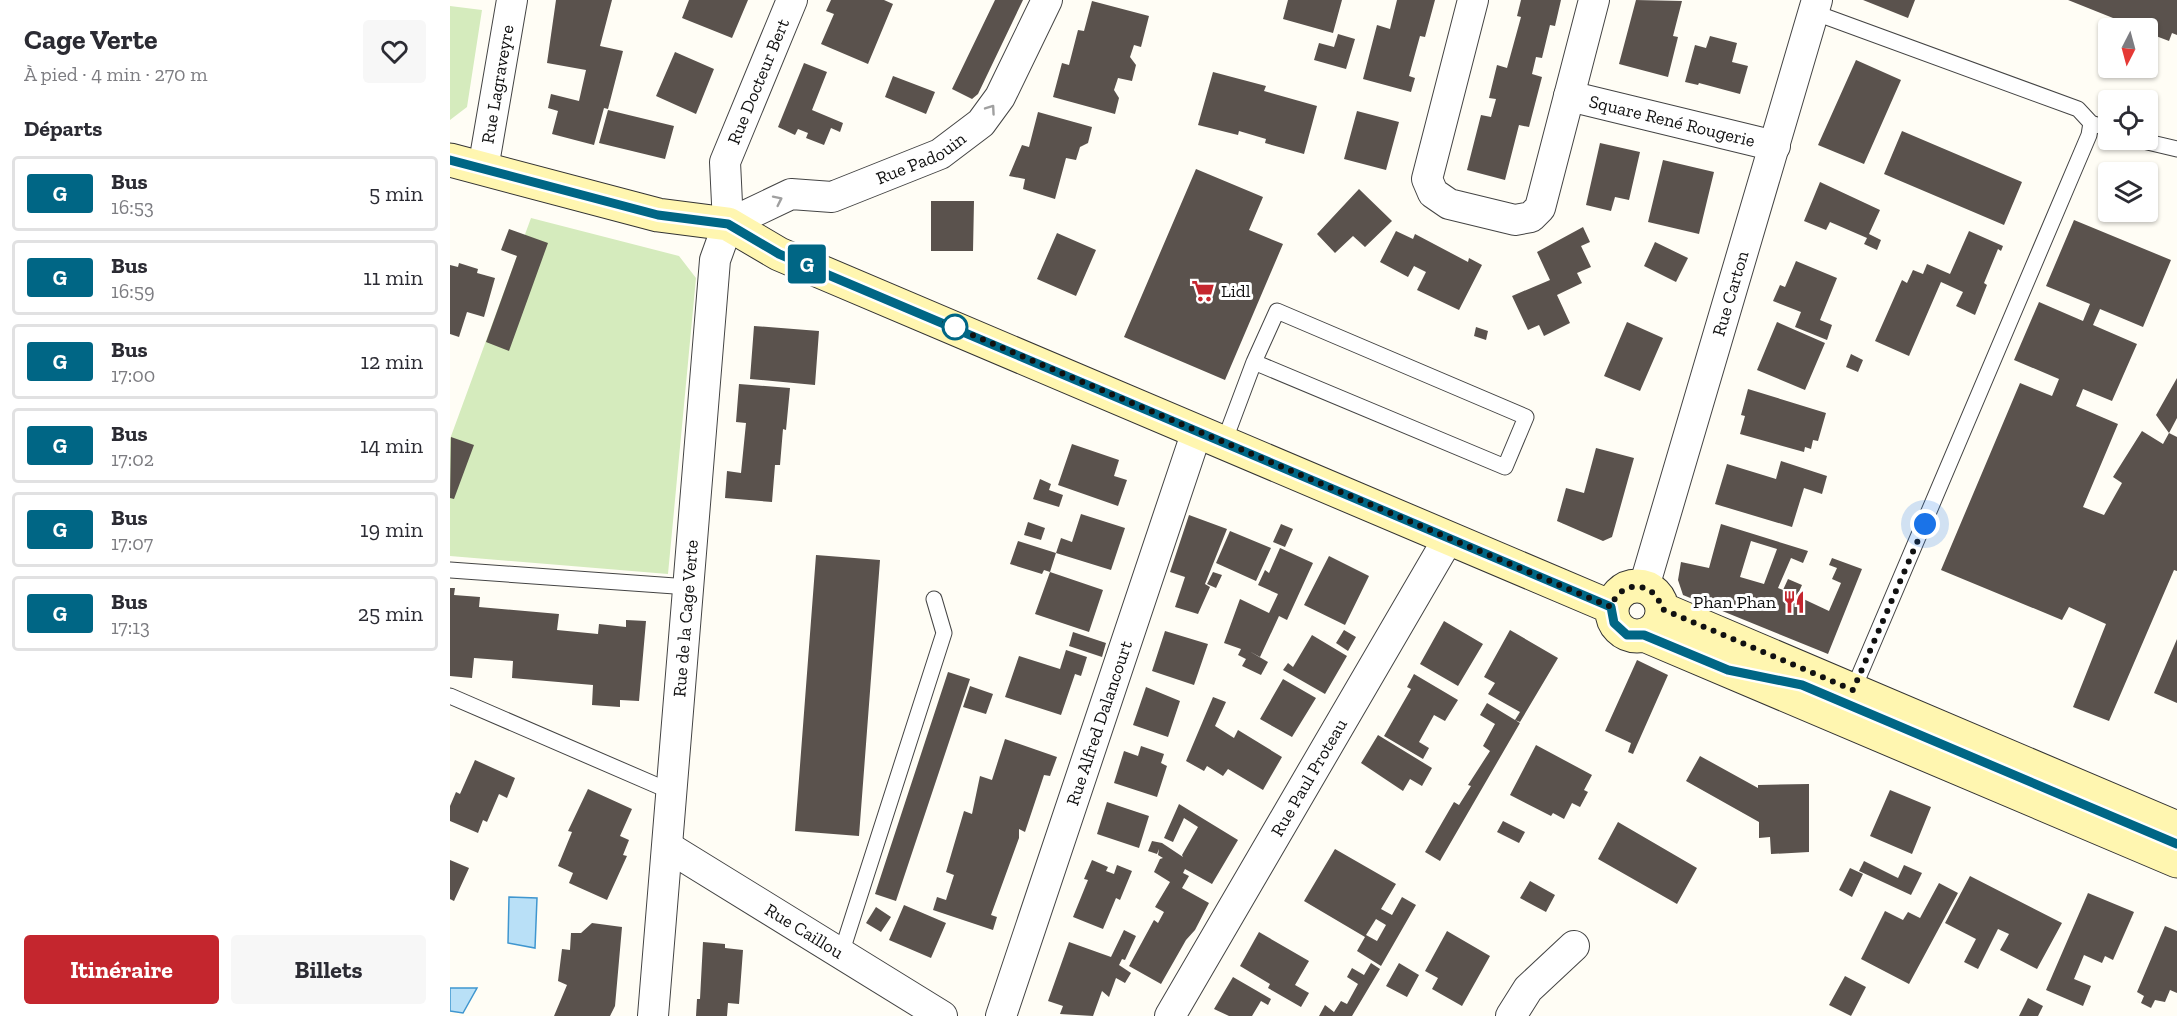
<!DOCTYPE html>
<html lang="fr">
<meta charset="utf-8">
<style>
body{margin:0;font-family:"Zilla Slab",serif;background:#f7f7f7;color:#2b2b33;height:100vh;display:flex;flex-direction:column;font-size:22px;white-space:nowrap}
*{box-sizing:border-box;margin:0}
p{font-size:20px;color:#7c7c81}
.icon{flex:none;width:33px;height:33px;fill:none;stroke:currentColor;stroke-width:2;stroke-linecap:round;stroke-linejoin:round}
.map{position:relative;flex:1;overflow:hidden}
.sheet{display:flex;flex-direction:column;background:#fff;width:450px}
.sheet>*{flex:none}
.badge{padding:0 12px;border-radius:4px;font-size:21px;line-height:39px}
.needle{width:39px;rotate:186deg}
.fabs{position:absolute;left:1648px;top:18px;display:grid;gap:12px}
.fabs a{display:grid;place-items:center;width:60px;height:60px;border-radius:6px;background:#fff;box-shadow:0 2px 4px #0004;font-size:30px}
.you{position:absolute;width:30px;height:30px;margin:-15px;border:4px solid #fff;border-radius:50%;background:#1a73e8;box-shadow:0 0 0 9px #1a73e833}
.map>.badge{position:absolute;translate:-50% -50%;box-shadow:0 0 0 3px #fff}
h2{padding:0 24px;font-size:22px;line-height:54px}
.round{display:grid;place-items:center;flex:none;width:63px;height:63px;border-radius:6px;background:#f7f7f7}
.head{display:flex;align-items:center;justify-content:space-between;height:102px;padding:0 24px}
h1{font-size:28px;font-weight:700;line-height:45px}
.primary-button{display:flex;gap:12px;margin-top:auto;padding:12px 24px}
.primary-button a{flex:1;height:69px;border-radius:6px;background:#c4262e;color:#fff;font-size:24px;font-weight:700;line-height:69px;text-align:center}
.primary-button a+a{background:#f7f7f7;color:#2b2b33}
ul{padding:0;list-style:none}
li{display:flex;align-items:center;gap:18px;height:75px;margin:0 12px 9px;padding:0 12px;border:3px solid #e1e1e2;border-radius:6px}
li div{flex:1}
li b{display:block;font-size:22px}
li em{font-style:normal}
li .badge{min-width:66px;font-weight:700;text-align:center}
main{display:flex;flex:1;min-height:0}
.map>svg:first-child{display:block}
.green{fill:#d5ebbd}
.water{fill:#b9e0f7;stroke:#3f96cf;stroke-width:1.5}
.building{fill:#5a524d;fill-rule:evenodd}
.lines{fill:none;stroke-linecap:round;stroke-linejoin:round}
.lane-casing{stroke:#444;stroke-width:17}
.street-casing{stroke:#444;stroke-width:32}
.secondary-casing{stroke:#333;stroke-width:35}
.lane{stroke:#fff;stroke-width:15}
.street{stroke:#fff;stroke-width:30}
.secondary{stroke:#fff6b0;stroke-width:33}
.oneway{stroke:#a0a0a0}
.line-casing{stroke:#fff;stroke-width:14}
.line{stroke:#006685;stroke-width:9}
.walk{stroke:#111;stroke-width:6;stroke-dasharray:0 10.8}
.stop-dot{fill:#fff;stroke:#006685;stroke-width:3}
.labels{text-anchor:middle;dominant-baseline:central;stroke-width:6;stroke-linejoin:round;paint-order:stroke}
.street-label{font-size:18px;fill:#111;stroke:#fff}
.poi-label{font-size:18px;fill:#111;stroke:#fff;text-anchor:start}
</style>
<main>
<section class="sheet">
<div class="head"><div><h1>Cage Verte</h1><p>À pied · 4 min · 270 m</p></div><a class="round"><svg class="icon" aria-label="heart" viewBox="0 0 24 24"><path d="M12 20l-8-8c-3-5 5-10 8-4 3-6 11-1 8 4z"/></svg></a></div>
<h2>Départs</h2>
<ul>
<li><span class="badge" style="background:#006685;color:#fff">G</span><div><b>Bus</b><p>16:53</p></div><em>5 min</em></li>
<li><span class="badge" style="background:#006685;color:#fff">G</span><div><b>Bus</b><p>16:59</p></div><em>11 min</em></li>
<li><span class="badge" style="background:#006685;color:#fff">G</span><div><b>Bus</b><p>17:00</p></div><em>12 min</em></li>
<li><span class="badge" style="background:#006685;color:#fff">G</span><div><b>Bus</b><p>17:02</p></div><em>14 min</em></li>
<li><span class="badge" style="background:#006685;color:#fff">G</span><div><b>Bus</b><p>17:07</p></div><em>19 min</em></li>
<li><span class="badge" style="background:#006685;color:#fff">G</span><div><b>Bus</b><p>17:13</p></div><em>25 min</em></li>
</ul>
<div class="primary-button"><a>Itinéraire</a><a>Billets</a></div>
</section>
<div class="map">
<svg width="1727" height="1016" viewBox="0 0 1727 1016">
<rect width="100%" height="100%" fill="#fffdf5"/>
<path class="green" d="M0,6L32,10L17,107L0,120Z
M81,218L229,256L246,278L218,574L0,556V439Z"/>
<path class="water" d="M59,897L87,898L85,948L58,943Z
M0,988H27L13,1013L0,1011Z"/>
<path class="building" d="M106,0H162L150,46L173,51L158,109L154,108L144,145L102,134L108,111L98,108L101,94L129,101L136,70L97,63Z
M239,0H298L282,38L232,18Z
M381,0H434L443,4L418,64L371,44L384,14L376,11Z
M545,0H573L528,94L522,99L502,89Z
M838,0H892L883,33L833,19Z
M947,0H985L975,37L970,36L959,76L965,78L961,92L913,79L927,25L940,29Z
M1071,0H1111L1105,26L1100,25L1092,58L1086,57L1082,74L1092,77L1079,127L1069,125L1055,180L1017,170L1031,115L1041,117L1046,99L1039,98L1047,65L1057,68L1071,17L1067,16Z
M1186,0L1232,1L1223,36L1228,37L1218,77L1169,64Z
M1413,0H1465L1458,18Z
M1618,0H1727V35L1722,33L1719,41L1698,33V28H1688Z
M642,1L699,16L691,47L684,45L680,57L686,65L682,81L668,78L664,90L669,98L665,114L603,97L612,63L619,65L628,30L634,31Z
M888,34L905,39L896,69L864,60L869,43L884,47Z
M1260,36L1287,43L1282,62L1298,66L1290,94L1249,83L1248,85L1235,82L1245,45L1256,48Z
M225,52L264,69L246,114L206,96Z
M1406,60L1451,80L1414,164L1368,145Z
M354,63L377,72L362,110L393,123L390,132L381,128L374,145L356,138L358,133L348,129L345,135L328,127Z
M763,72L816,86L814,91L867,106L854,154L815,143L816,139L789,131L788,135L748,125Z
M443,76L485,92L476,114L435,97Z
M158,110L224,126L215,159L149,143Z
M907,111L949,122L936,170L894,159Z
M588,112L642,127L638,143L630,147L626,160L616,158L605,199L573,189L575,179L559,176L572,145L579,147Z
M1452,131L1572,182L1554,225L1434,174Z
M1150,143L1190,152L1179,200L1165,197L1161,211L1136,205Z
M1213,160L1264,172L1249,234L1198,222Z
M746,169L813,197L799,230L833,244L775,380L674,337Z
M1370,182L1430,210L1419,234L1431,240L1427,250L1414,244L1417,238L1380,222L1376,230L1354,221Z
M909,189L942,221L915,247L903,236L885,253L867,234Z
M481,201H524L523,251H481Z
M1624,220L1721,260L1693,327L1650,309L1643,325L1687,344L1662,401L1633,389L1626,406L1668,424L1633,507L1654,515L1672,483L1663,477L1692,431L1713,444L1719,433L1727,437V571L1724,570L1659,721L1623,707L1656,624L1619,607L1612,620L1491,570L1570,383L1602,396L1609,379L1564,360L1589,302L1633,321L1640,304L1596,286Z
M1133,227L1140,242L1131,246L1141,267L1127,273L1132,283L1107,295L1120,323L1094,336L1089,325L1078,330L1062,296L1100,280L1087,252Z
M59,229L98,243L59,351L36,342L67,256L51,250Z
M946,231L963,239L965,234L1018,262L1019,258L1032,265L1009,310L967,290L976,272L964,266L958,277L930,262Z
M1519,231L1553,246L1551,251L1548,249L1534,283L1537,285L1525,315L1506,306L1513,292L1491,282L1459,356L1425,341L1452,280L1457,283L1463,270L1473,274L1477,264L1500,274Z
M607,233L646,250L626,296L587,279Z
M1205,242L1238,258L1226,282L1194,266Z
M1346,261L1387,278L1370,320L1382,325L1377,340L1345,327L1351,312L1323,301L1330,285L1335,287Z
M9,263L28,269L27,273L45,278L34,317L17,312L9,337L0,334V265L8,267Z
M1177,322L1213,338L1190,391L1154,376Z
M1327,322L1375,343L1355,390L1307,370Z
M304,326L369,331L365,385L300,379Z
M1026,327L1038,331L1036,340L1024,336Z
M1401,354L1413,360L1408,372L1396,367Z
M1727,378V418L1719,433L1706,415Z
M289,384L340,388L336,430L333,429L330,465H325L322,502L275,498L277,471L291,473L296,423L286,422Z
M1298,389L1376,413L1368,441L1363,440L1361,449L1355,447L1354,452L1290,434L1295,416L1291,415Z
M1,437L24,445L4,499L0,498Z
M622,444L669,460L664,476L677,480L668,506L608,485Z
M1146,448L1184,458L1162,537L1153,541L1107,521L1116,488L1134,493Z
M1331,461L1377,476L1372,494L1354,488L1342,527L1265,504L1277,464L1326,479Z
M590,479L601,484L599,490L613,495L609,507L583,499Z
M631,514L675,528L661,570L606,553L611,538L622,542Z
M739,515L777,529L755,584L760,587L748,614L725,607L735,577L720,572Z
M578,522L595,528L591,540L574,535Z
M831,524L843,529L835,547L823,542Z
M1271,524L1358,551L1353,563L1341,558L1328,588L1333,590L1338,579L1352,585L1347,596L1379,611L1391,583L1382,579L1387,568L1379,565L1382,558L1412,569L1378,654L1233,595L1228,580L1231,562L1259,568ZM1301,541L1327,549L1314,584L1290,577Z
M780,531L821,548L806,581L766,563Z
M568,541L606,553L600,572L594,570L592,574L560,564Z
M830,548L863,563L837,620L829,616L810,657L799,651L818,662L811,675L792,666L796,659L788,655L791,649L774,643L790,599L819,613L828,594L808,585L815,570L819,573Z
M366,555L430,560L409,836L345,831Z
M879,556L919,576L895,625L854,605Z
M600,572L653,590L639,632L585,614Z
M763,572L772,575L766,588L757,584Z
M0,588H5L4,595L30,597L29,607L109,614L107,630L148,634L149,624L176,627V620L196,621L189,701L170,700V707L142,705L143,685L62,678L63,661L24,658L22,678L0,676Z
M994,621L1033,644L1008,686L970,664Z
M894,630L906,637L898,651L886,643Z
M1060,630L1108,658L1070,722L1065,720L1070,712L1038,694L1045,683L1034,677Z
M715,631L758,644L744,685L702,671Z
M623,632L656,643L652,657L619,646Z
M862,635L897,656L875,694L833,670L838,663L843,667Z
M1727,639V703L1704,693Z
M616,650L637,657L631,676L625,674L611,715L555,697L569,656L610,669Z
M1187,660L1218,675L1183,754L1178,752L1181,743L1155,731Z
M498,672L520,679L446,901L425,894Z
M964,674L1008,700L995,721L984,715L969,742L979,748L973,759L934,736L961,689L957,687Z
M833,679L866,698L842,737L810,719Z
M520,686L543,694L536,714L513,707Z
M696,687L730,701L718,737L683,725Z
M763,697L776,702L765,726L784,738L788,730L832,757L813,790L778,769L773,776L757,766L754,771L736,761Z
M1037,703L1070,723L990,861L975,852L1004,802L1009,805L1021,786L1018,785L1040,751L1033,746L1045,724L1030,715Z
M928,735L982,768L972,786L960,779L953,791L911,763Z
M555,739L607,757L600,776L594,775L575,832L569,829V838L541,915L547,917L543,930L483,910L487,897L496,900L504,875L496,872L514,811L522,814L530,776L542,780Z
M1086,745L1142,775L1134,790L1138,792L1130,807L1122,803L1114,819L1103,813L1101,816L1060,795Z
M691,746L714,754L711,763L717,766L707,797L664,783L674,751L688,756Z
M1250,756L1308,788V785L1359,784V852L1321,854L1320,837L1309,838V822L1236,781Z
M25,760L65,778L57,798L49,794L37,822L33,820L28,833L0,821V806L6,792L10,794Z
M138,789L182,809L170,836L179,840L173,855L177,856L157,900L119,883L123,873L108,866L122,832L118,831Z
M1440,790L1481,807L1462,854L1420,836Z
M657,802L699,816L689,848L647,834Z
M729,804L788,840L762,884L735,869L733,873L739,876L732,888L759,903L745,930L736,940L711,984L679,966L704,920L708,923L714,912L705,907L720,882L704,872L710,859L713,858L708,855L709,849L707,854L698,851L702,841L712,843L733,857L732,855L748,827L734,818L723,842L714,838Z
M1053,821L1075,832L1069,843L1047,832Z
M1168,822L1247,868L1227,904L1148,859Z
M885,849L946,884L931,909L942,915L952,897L966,905L931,966L907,951L915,937L854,901ZM926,919L936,925L927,941L916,935Z
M0,860L19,868L4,901L0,899Z
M642,860L658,867L656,871L664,874L667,865L682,871L670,900L666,898L653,929L623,917L638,880L634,879Z
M1414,861L1448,878L1454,865L1472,873L1461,895L1409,871Z
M1400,868L1413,874L1402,897L1389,890Z
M1520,876L1612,923L1587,969L1550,950L1559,934L1548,929L1528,969L1514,962L1526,939L1495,923Z
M1080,881L1105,895L1096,912L1070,898Z
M1489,883L1508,893L1459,984L1411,959L1435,911L1453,920L1458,912L1470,918Z
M1638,893L1684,912L1663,960L1655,956L1652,963L1634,955L1624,979L1641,986L1633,1006L1596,990Z
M454,905L496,923L481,958L439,940Z
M426,907L441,917L431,932L416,923Z
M142,923L172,927L165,1006L160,1016H104L117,985L108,981L112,949L120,950L121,933H131Z
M1715,926L1727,931V993L1720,990L1715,1002L1705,1000L1701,1008L1691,1003L1694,996L1687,992Z
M674,930L686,936L675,960L672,959L669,965L681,973L675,983L666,978L659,997L652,991L643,1016L610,1014L613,1006L598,1001L619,942L661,957Z
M997,931L1040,956L1012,1006L982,989L988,978L975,971Z
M809,932L859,961L845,985L859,993L851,1007L818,988L820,984L790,966Z
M253,942L275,944V948L293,950L289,1004L278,1003L277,1016H246L247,999H250Z
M921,963L930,969L902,1016H869L875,1005L884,1012L891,1001L897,1004L908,984L897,977L902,968L914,975Z
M949,963L969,975L957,997L936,986Z
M1395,976L1416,987L1401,1016L1379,1005Z
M783,977L821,999L818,1005L811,1001L802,1016H779L764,1009Z
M1578,998L1593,1006L1588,1016H1569Z"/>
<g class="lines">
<g class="lane-casing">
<path id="lane" d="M1363,12L1628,109L1641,123L1639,135L1403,690
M1641,123L1659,129
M1689,140L1727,149
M774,442L804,362L1055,467L1076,417L827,311L804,362
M0,570L239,587
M0,696L222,792
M391,954L494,633L484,599"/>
</g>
<g class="street-casing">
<g id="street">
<path d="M1023,0L977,179L983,193L999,204L1065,220L1081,217L1090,208L1144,0"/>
<path id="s1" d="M1119,96L1325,146"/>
<path id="s2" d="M33,169L62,0"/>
<path id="s3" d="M278,224L341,194L382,197L490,154L531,123L550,97L597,0"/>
<path id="s4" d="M1194,587L1367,0"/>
<path id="s5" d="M218,847L492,1016"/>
<path id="s6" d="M203,1016L265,260L278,224L275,162L342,0"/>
<path id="s7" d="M551,1016L747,431"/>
<path id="s8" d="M720,1016L998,539"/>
<path d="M1061,1016L1078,989L1124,946"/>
</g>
</g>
<g class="secondary-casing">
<path id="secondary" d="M0,160L208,215L278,224L329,254L1161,607
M1162 611a25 25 0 1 1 50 0a25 25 0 1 1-50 0Z
M1212,609L1727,828
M1194,635L1727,861"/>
</g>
<use href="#lane" class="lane"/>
<use href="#street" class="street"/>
<use href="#secondary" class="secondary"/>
</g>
<defs><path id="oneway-chevron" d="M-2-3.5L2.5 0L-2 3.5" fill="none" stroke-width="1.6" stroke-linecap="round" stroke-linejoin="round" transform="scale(1.5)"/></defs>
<g class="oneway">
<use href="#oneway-chevron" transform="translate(541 109) rotate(-55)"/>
<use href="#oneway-chevron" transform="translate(328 200) rotate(-26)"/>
</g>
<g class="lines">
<g class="line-casing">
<path id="line" d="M0,160L208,215L278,224L329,254L1161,607L1164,623L1177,635H1194L1278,670L1352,685L1727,844"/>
</g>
<use href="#line" class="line"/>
<path class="walk" d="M505,327L494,323L1161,607C1170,579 1205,580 1212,609L1403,690L1475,524"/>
</g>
<defs>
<g id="supermarket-bare" transform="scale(1.8)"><path d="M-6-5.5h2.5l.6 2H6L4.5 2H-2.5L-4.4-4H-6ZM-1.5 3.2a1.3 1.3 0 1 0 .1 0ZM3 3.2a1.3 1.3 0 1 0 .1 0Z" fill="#c4262e" stroke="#fff" stroke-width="2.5" paint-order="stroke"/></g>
<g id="restaurant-bare" transform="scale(1.8)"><path d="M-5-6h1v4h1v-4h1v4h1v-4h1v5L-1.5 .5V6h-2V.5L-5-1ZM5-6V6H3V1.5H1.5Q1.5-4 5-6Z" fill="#c4262e" stroke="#fff" stroke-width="2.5" paint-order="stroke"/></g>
</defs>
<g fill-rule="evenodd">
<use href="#supermarket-bare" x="753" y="291"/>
<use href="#restaurant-bare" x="1344" y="602"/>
</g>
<circle class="stop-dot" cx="505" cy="327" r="12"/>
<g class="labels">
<g class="street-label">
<text stroke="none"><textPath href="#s6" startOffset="946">Rue Docteur Bert</textPath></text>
<text stroke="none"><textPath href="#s2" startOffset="86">Rue Lagraveyre</textPath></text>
<text stroke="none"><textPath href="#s1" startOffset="106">Square René Rougerie</textPath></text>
<text stroke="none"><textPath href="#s3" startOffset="208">Rue Padouin</textPath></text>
<text stroke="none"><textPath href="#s4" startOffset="306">Rue Carton</textPath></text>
<text stroke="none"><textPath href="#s6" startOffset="399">Rue de la Cage Verte</textPath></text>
<text stroke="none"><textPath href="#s7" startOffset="309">Rue Alfred Dalancourt</textPath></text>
<text stroke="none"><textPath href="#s8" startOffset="276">Rue Paul Proteau</textPath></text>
<text stroke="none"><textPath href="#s5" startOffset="160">Rue Caillou</textPath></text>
</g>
<g class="poi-label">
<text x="771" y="291">Lidl</text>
<text x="1326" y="602" text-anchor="end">Phan Phan</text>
</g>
</g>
</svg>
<div class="fabs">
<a><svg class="needle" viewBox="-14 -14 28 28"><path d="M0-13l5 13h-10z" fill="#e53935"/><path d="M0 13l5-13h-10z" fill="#7c7c81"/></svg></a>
<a><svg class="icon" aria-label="locate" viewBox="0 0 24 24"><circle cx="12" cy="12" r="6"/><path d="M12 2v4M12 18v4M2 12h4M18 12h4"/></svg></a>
<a><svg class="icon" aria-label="layers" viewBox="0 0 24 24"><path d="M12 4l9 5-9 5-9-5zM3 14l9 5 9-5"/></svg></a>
</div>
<div class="you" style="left:1475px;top:524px"></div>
<b class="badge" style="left:357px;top:264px;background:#006685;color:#fff">G</b>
</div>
</main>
